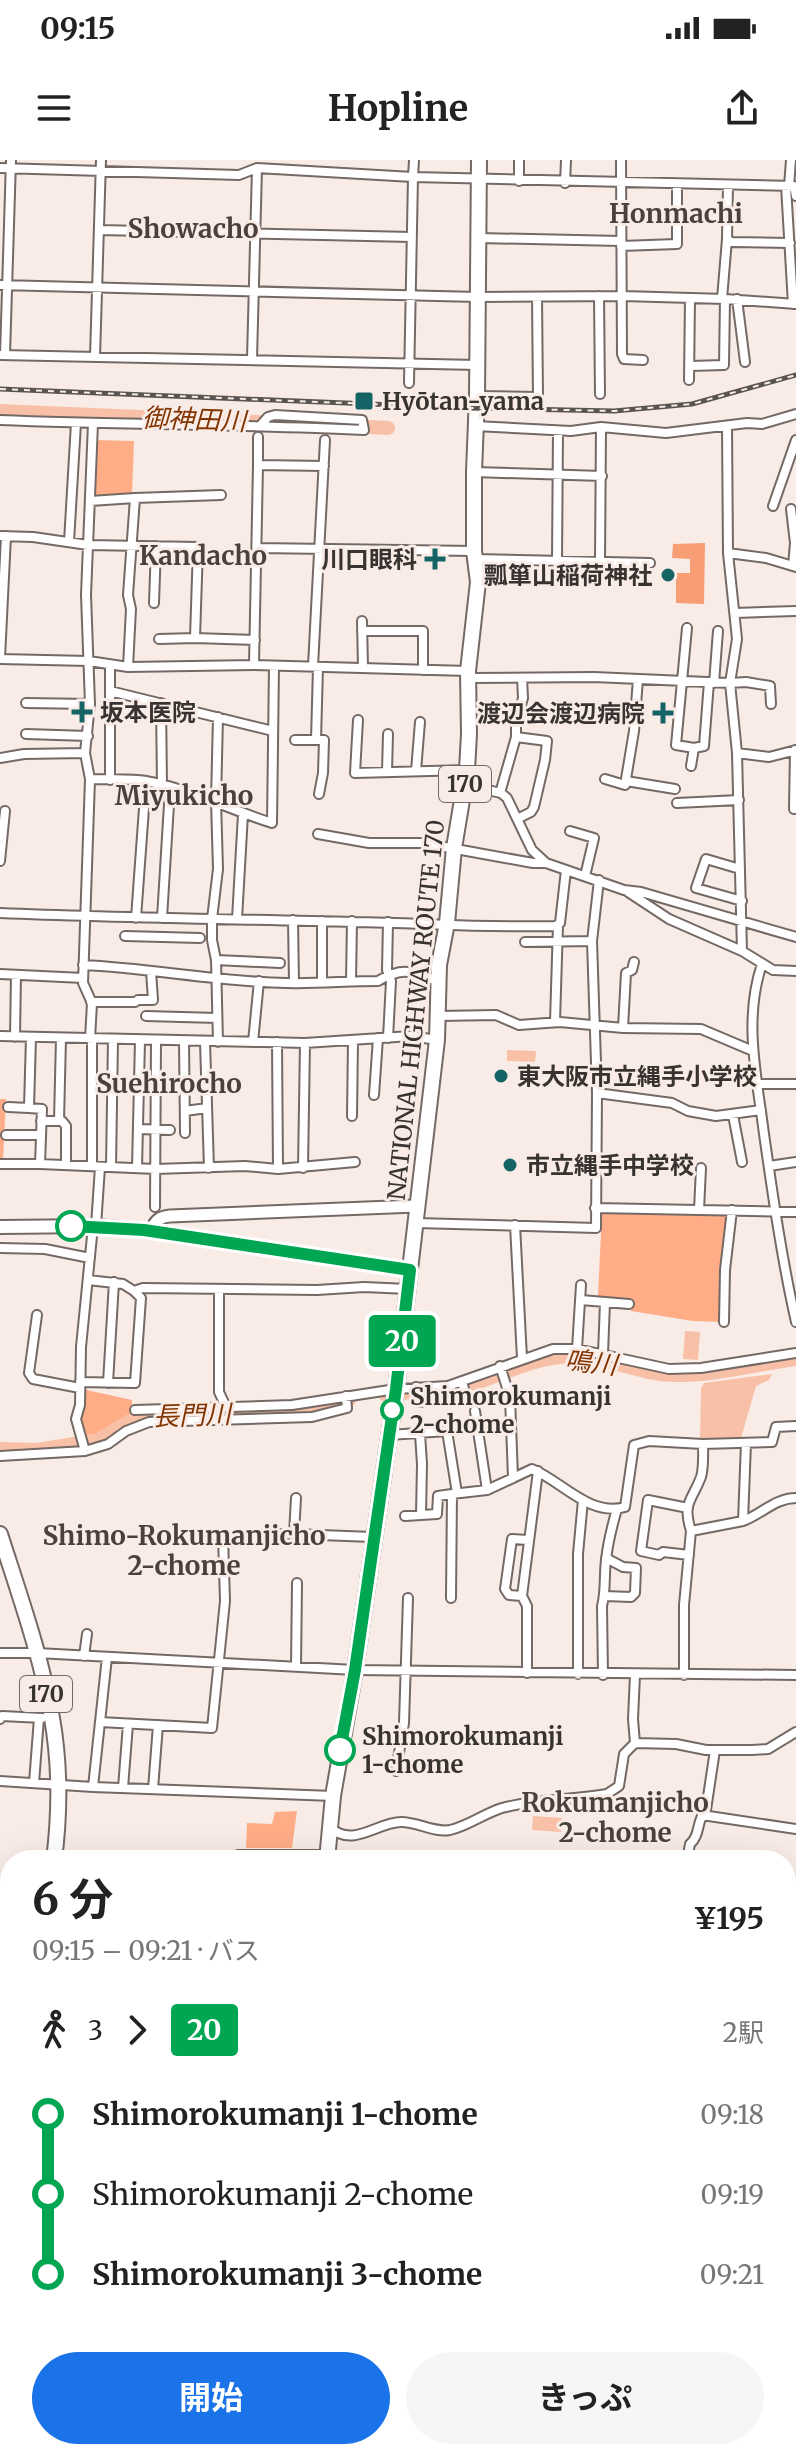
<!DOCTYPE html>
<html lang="ja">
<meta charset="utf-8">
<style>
body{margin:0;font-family:Merriweather,"Noto Sans JP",serif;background:#f6f6f6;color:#222;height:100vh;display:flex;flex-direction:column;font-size:30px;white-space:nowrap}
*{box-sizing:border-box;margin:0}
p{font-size:26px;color:#767676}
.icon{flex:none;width:44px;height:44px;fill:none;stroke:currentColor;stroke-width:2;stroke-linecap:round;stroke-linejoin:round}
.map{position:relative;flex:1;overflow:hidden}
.details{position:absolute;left:0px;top:1690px;width:796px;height:610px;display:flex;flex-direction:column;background:#fff;border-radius:32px 32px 0 0;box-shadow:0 8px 32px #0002}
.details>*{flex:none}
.badge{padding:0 16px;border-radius:6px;font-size:28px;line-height:52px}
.map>.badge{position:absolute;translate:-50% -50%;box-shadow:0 0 0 4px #fff}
.legs{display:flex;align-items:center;gap:12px;height:88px;padding:0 32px;font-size:26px}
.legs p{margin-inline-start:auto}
.headline{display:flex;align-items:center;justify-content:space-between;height:136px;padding:0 32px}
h1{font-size:44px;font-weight:700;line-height:60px}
.primary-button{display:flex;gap:16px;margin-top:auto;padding:16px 32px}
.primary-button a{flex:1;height:92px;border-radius:48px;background:#1a73e8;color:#fff;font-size:32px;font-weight:700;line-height:92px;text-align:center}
.primary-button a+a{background:#f6f6f6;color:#222}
ul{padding:0 32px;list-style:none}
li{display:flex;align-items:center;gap:28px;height:80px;font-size:30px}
li i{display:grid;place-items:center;width:12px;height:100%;margin:0 10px;background:currentColor}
li i::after{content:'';width:20px;height:20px;margin:-10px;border:6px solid;border-radius:50%;background:#fff}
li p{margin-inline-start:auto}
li:first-child i{background:linear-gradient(#0000 50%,currentColor 0)}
li:last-child i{background:linear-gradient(currentColor 50%,#0000 0)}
.status{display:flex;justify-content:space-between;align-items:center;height:56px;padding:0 40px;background:#fff;direction:ltr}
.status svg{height:22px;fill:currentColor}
header{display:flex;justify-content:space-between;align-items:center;height:104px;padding:0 32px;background:#fff;font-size:36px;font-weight:700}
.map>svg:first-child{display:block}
.green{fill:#fead87}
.forest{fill:#f89e74}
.water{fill:#f8c0a7}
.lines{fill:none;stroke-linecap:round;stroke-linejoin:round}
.stream{stroke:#f8c0a7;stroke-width:2}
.river{stroke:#f8c0a7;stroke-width:14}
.street-casing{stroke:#746964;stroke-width:12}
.secondary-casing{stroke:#746964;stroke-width:15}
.primary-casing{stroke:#746964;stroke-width:16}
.highway-casing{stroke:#746964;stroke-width:18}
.street{stroke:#fff;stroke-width:8}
.secondary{stroke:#fff;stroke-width:11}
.primary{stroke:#fff;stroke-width:12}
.highway{stroke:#fff;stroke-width:14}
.rail-casing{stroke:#595351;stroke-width:5}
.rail{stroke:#f9ece7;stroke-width:2;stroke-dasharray:6;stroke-linecap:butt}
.line-1-casing{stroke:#fff;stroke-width:18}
.line-1{stroke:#00a651;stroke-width:12}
.poi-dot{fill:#156465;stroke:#f9ece7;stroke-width:3}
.stop-1-dot{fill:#fff;stroke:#00a651;stroke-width:4}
.labels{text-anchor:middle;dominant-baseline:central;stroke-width:6;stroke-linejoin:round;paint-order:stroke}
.shield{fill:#f9ece7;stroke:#726a68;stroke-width:2}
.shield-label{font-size:22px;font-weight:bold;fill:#383331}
.poi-label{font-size:24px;font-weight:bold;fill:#383331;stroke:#f9ece7;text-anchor:start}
.street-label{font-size:24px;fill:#383331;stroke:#f9ece7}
.stop-label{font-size:24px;font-weight:bold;fill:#383331;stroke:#f9ece7;text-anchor:start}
.neighbourhood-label{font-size:26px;font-weight:bold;fill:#4b413c;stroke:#f9ece7}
.water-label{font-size:26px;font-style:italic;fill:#823400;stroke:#f9ece7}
</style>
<div class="status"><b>09:15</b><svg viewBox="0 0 49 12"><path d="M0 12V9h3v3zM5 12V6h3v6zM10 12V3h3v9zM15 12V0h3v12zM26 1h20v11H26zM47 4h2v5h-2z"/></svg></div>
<header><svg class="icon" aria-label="menu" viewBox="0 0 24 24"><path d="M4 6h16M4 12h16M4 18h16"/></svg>Hopline<svg class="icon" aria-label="share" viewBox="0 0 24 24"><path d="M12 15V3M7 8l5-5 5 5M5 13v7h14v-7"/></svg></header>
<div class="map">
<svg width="796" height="2299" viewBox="0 0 796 2299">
<rect width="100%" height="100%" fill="#f9ece7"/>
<path class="green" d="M94,280L134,281L132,334L92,335Z
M0,939H6L3,1000H0Z
M602,1051L729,1054L722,1162L693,1161L631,1151L630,1141L598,1136Z
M82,1229L132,1240V1253L91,1278L84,1279L80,1262Z
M297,1651L292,1688H246L247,1663L272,1664L275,1652Z"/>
<path class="forest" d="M705,383L704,444L676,443V413H690V399L672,398L673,384Z"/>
<path class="water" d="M507,890L536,891L535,902L507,901Z
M685,1171L700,1172L698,1200L683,1199Z
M772,1214L769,1220L756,1226L741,1278L711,1281L700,1279L701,1228L704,1223Z
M533,1656L562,1658L561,1672L532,1670Z"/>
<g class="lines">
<path class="stream" d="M786,2170L796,2167
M386,2299L392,2290"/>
<path class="river" d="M0,251L300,264
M349,266L388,268
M385,1234C410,1231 434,1235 459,1228C492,1220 524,1201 559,1197C599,1192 634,1214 674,1215C714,1216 756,1204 796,1199
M0,1289L38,1290L98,1280L128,1262L151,1252L262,1253L349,1240"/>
<g class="street-casing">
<path id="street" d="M621,0L622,194L624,199L643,200
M0,8L239,15L257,8L413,17L414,0
M519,21V0
M565,23L566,0
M728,26L727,79L731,82L790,83
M786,26L793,144
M789,27L791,0
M100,70L412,77
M479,78L621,81
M621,86L677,84V25
M0,125L478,137L623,136L725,139L796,144
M599,136L600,234
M722,139L727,79
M737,139L745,202
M0,195L478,205
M5,195L11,0
M95,197L101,0
M252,199L257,8
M690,206L724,205L725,139
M689,220L690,138
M409,223L413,17L794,26L796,36
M477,236L538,237L537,137
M0,260C121,265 242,264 364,270L362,260L275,255L268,257L261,265
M475,266L571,271L601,267L666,273L747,263L762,264L796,254
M727,266L728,393L737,479L730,523L737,593L742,791
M258,277V305
M474,312L602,316
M90,341L135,338
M773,346L796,280
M791,349L795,383L793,406
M0,376L33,377L88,385L198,387L195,478L255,480
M69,382L76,263
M257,388L474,391
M728,393L766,398L796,407
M475,399L650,403
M557,400L558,271
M600,401L601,267
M154,443L156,386
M735,453L796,451
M362,461L363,508
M687,468L676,585L694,588
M362,471H423V510
M159,479L195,478
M0,498L6,376
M0,499L89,501L128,507L254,505L468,511
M110,505V620
M254,505L258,305L324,306
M313,506L325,280
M128,507L131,449L128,435L135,338L221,335
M468,518L594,517L730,523L746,522L770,526L771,544
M714,523L718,471
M110,531L273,571
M26,543L90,544
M161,543L162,626
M218,557L216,641L218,709L212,759V780L216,800L218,882
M358,560L355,613L467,610
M26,574L88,576
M516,577L547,581L545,600L534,647L531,652L517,659
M295,580H324L323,613L319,634
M316,580L318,507
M737,593L769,597L796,590
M0,598L24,594L85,593
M691,606L694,588L704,586L709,522
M416,611L420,562
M387,612L388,574
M90,619C108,620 129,618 146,621C190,629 231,650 272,663L274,506
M605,619L625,625L634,571L638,519
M626,621L675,629
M465,625L501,633L507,638L532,690L546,703
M500,633L516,577V563L523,538L522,518
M677,643L739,640
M794,649L795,590
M570,671L594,678L585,716
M318,674L369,683H423L533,703H546L624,730L641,732L796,777
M0,701L5,651
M740,709L706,699L696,728L742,741
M628,732L669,759L742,791L773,810L796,811
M0,753C118,758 236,759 354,762C422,763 489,768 556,766L560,763L566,710
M136,758L146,621
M162,758L170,628
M237,759L243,654
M293,760L294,823
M125,776L200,778
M525,782L592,781
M216,800L280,803
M762,804C743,860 757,917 764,974C773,1037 782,1100 796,1162
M83,805C151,808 218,822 286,823C316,824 347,821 378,821C404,806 412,812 438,821
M0,814L83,818
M351,821L352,761
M322,822V761
M138,840H153L151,811
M91,842H135
M146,856L217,858
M439,856L496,855L519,865L560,862L623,868L701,869L753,891
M555,862L558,765
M623,868L626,813L632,810L634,802
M0,876L305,883L411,876L437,880
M15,877L16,815
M31,877L29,948L42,949L40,1004
M388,878L391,821L387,810L388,762
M90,879L92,843L83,823L90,619L85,593L90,544L86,435L93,263
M184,881L185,973
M205,882L209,1008
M253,882L259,821
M277,882L278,1009
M757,924H796
M597,933L672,943L688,951L716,956L761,950
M374,935L378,878
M8,947L29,948
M185,951L207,948
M733,955L742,1002
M352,956L353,880
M41,961H62L66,966V1005
M59,961L61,878
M138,969L170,970
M6,975H41
M0,1004H40L156,1009L245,1006L278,1009L355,1002
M92,1006V879
M769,1006L796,1002
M111,1007L113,879
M137,1008L140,880
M303,1008L305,883
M155,1047L156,880
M595,1048L796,1052
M699,1050L701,1008
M416,1063L596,1068L597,933L592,781L599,720
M515,1065L522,1198
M96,1066L100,1007
M0,1088L45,1089L90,1098
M88,1120L123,1124L134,1131L143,1128L317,1130L364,1127L408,1129
M219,1130V1232L226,1247
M581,1140L629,1144
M37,1155L29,1213L33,1219L80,1228
M724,1162L725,1110L732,1050
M577,1189L581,1125
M603,1194L605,1142
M500,1206L510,1237L513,1318L532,1309C562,1321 589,1357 625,1347L634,1285L649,1281L703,1284L772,1282L776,1267L796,1266
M80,1222L135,1223L141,1138L134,1131
M108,1223L114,1122
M416,1227L417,1242L442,1240L465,1233L462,1221
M135,1250L292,1245L396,1229L448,1226L553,1189H577L669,1209L701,1208L796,1193
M475,1251L487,1330
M420,1274L422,1304L421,1355
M389,1275L447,1271L457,1333
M746,1283L743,1361C762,1354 775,1338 796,1338
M85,1291L76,1259L80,1245L81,1187L93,1066
M0,1296L85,1291L108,1284L126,1271L149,1262L312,1257L347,1248L346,1236
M688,1348L648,1340L641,1391L659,1395L663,1392L689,1395
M405,1356L437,1354L438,1336L452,1334
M691,1371C682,1342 692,1341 701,1317C704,1307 703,1294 703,1284
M294,1374L296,1338
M522,1436L509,1435L505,1429L512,1379L528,1380
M605,1436L631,1437L635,1433L636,1408L623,1407L606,1398
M451,1438L452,1334L487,1330L513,1318
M0,1493H37L355,1510L796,1515
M84,1496L87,1474
M296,1506L297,1423
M527,1513V1446L522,1436L538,1311
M578,1514V1394L583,1340
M603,1515L602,1446C606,1431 604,1415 606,1400C608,1382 612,1366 617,1349
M635,1515L633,1559L635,1583
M684,1515V1445L691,1371L743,1361
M0,1559L2,1556L42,1558
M100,1562L212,1568L225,1441L223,1376L294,1374L373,1377
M396,1611L404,1563L408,1438
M0,1621L93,1627L333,1636
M34,1623L39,1558
M93,1627L107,1497
M123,1628L128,1564
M153,1629L158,1565
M702,1655L796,1669
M331,1668C353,1688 378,1662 401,1662C418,1662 434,1673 450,1670C468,1666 485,1653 502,1648C536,1639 572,1640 607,1634L619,1626L624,1594L635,1583L676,1584L706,1590H752L768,1589L796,1572
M238,1700V1695H327
M687,1700L690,1684C701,1675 696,1660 706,1650L715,1590
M0,1758H10
M786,1760L796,1756
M786,1838L792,1841
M786,1880L796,1881
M786,1976L796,1980
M0,2006H10
M786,2096L796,2040
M786,2106L796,2107
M0,2256H10
M568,2290V2299
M209,2299L210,2290
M377,2299L380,2290
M749,2299L752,2290"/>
</g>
<g class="secondary-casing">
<path id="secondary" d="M151,1071C155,1061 159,1057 170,1056L416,1046"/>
</g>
<g class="primary-casing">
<path id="primary" d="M0,1067L96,1066L144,1070L410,1110"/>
</g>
<g class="highway-casing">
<path id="highway" d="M0,1374C19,1434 41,1495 52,1558C60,1604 60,1653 54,1700
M327,1700L333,1636L355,1510L396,1229L437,880L439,805L447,763L454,688L467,610L469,574L468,511L478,422L474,391V312L477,236L479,0
M0,2158L10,2077
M258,2299L259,2290"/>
</g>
<use href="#street" class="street"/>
<use href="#secondary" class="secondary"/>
<use href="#primary" class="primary"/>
<use href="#highway" class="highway"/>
<g class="rail-casing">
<path id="rail" d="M0,229L468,248L614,251L692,244L796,215"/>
</g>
<use href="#rail" class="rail"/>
</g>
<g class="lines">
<g class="line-1-casing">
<path id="line-1" d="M71,1066L144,1070L410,1110L396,1229L355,1510L340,1590"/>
</g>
<use href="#line-1" class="line-1"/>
</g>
<g class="poi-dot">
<rect x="354" y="231" width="20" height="20" rx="4"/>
<path d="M431 387h8v8h8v8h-8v8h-8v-8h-8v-8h8z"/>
<circle cx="668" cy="415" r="8"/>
<path d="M78 540h8v8h8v8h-8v8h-8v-8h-8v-8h8z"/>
<path d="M659 541h8v8h8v8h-8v8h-8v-8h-8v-8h8z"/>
<circle cx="501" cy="916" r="8"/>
<circle cx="510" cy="1005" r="8"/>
</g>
<g class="stop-1-dot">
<circle cx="71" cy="1066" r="14"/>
<circle cx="392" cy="1250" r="10"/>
<circle cx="340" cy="1590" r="14"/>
</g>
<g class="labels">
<g class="shield">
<rect x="439" y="606" width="52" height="36" rx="6"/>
<rect x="20" y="1516" width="52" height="36" rx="6"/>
</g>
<g class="shield-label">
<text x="465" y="624">170</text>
<text x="46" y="1534">170</text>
</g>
<g class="poi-label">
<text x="382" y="241">Hyōtan-yama</text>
<text x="417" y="399" text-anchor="end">川口眼科</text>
<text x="652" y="415" text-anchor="end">瓢箪山稲荷神社</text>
<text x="100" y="552">坂本医院</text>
<text x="645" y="553" text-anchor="end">渡辺会渡辺病院</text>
<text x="517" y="916">東大阪市立縄手小学校</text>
<text x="526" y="1005">市立縄手中学校</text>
</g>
<g class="street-label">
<text transform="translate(416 850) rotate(-84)">NATIONAL HIGHWAY ROUTE 170</text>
</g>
<g class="stop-label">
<text x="410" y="1236">Shimorokumanji<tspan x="410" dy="28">2-chome</tspan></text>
<text x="362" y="1576">Shimorokumanji<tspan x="362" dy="28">1-chome</tspan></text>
</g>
<g class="neighbourhood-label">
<text x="676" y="53">Honmachi</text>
<text x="193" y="68">Showacho</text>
<text x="203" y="395">Kandacho</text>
<text x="184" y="635">Miyukicho</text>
<text x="169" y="923">Suehirocho</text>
<text x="184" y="1375">Shimo-Rokumanjicho<tspan x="184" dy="30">2-chome</tspan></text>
<text x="615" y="1642">Rokumanjicho<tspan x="615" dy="30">2-chome</tspan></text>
</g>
<g class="water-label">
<text transform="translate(194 259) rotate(2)">御神田川</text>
<text transform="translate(591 1202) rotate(6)">鳴川</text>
<text transform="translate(192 1255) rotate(-2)">長門川</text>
</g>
</g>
</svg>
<b class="badge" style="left:402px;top:1181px;background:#00a651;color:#fff">20</b>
<section class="details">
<div class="headline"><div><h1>6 分</h1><p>09:15 – 09:21 · バス</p></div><b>¥195</b></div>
<div class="legs"><svg class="icon" aria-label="walk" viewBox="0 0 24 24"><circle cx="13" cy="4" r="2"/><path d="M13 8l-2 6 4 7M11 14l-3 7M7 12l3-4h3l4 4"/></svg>3<svg class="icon" aria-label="forward" viewBox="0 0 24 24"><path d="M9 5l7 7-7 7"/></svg><b class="badge" style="background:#00a651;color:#fff">20</b><p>2駅</p></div>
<ul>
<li><i style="color:#00a651"></i><b>Shimorokumanji 1-chome</b><p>09:18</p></li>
<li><i style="color:#00a651"></i><span>Shimorokumanji 2-chome</span><p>09:19</p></li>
<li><i style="color:#00a651"></i><b>Shimorokumanji 3-chome</b><p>09:21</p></li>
</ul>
<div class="primary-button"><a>開始</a><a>きっぷ</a></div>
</section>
</div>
